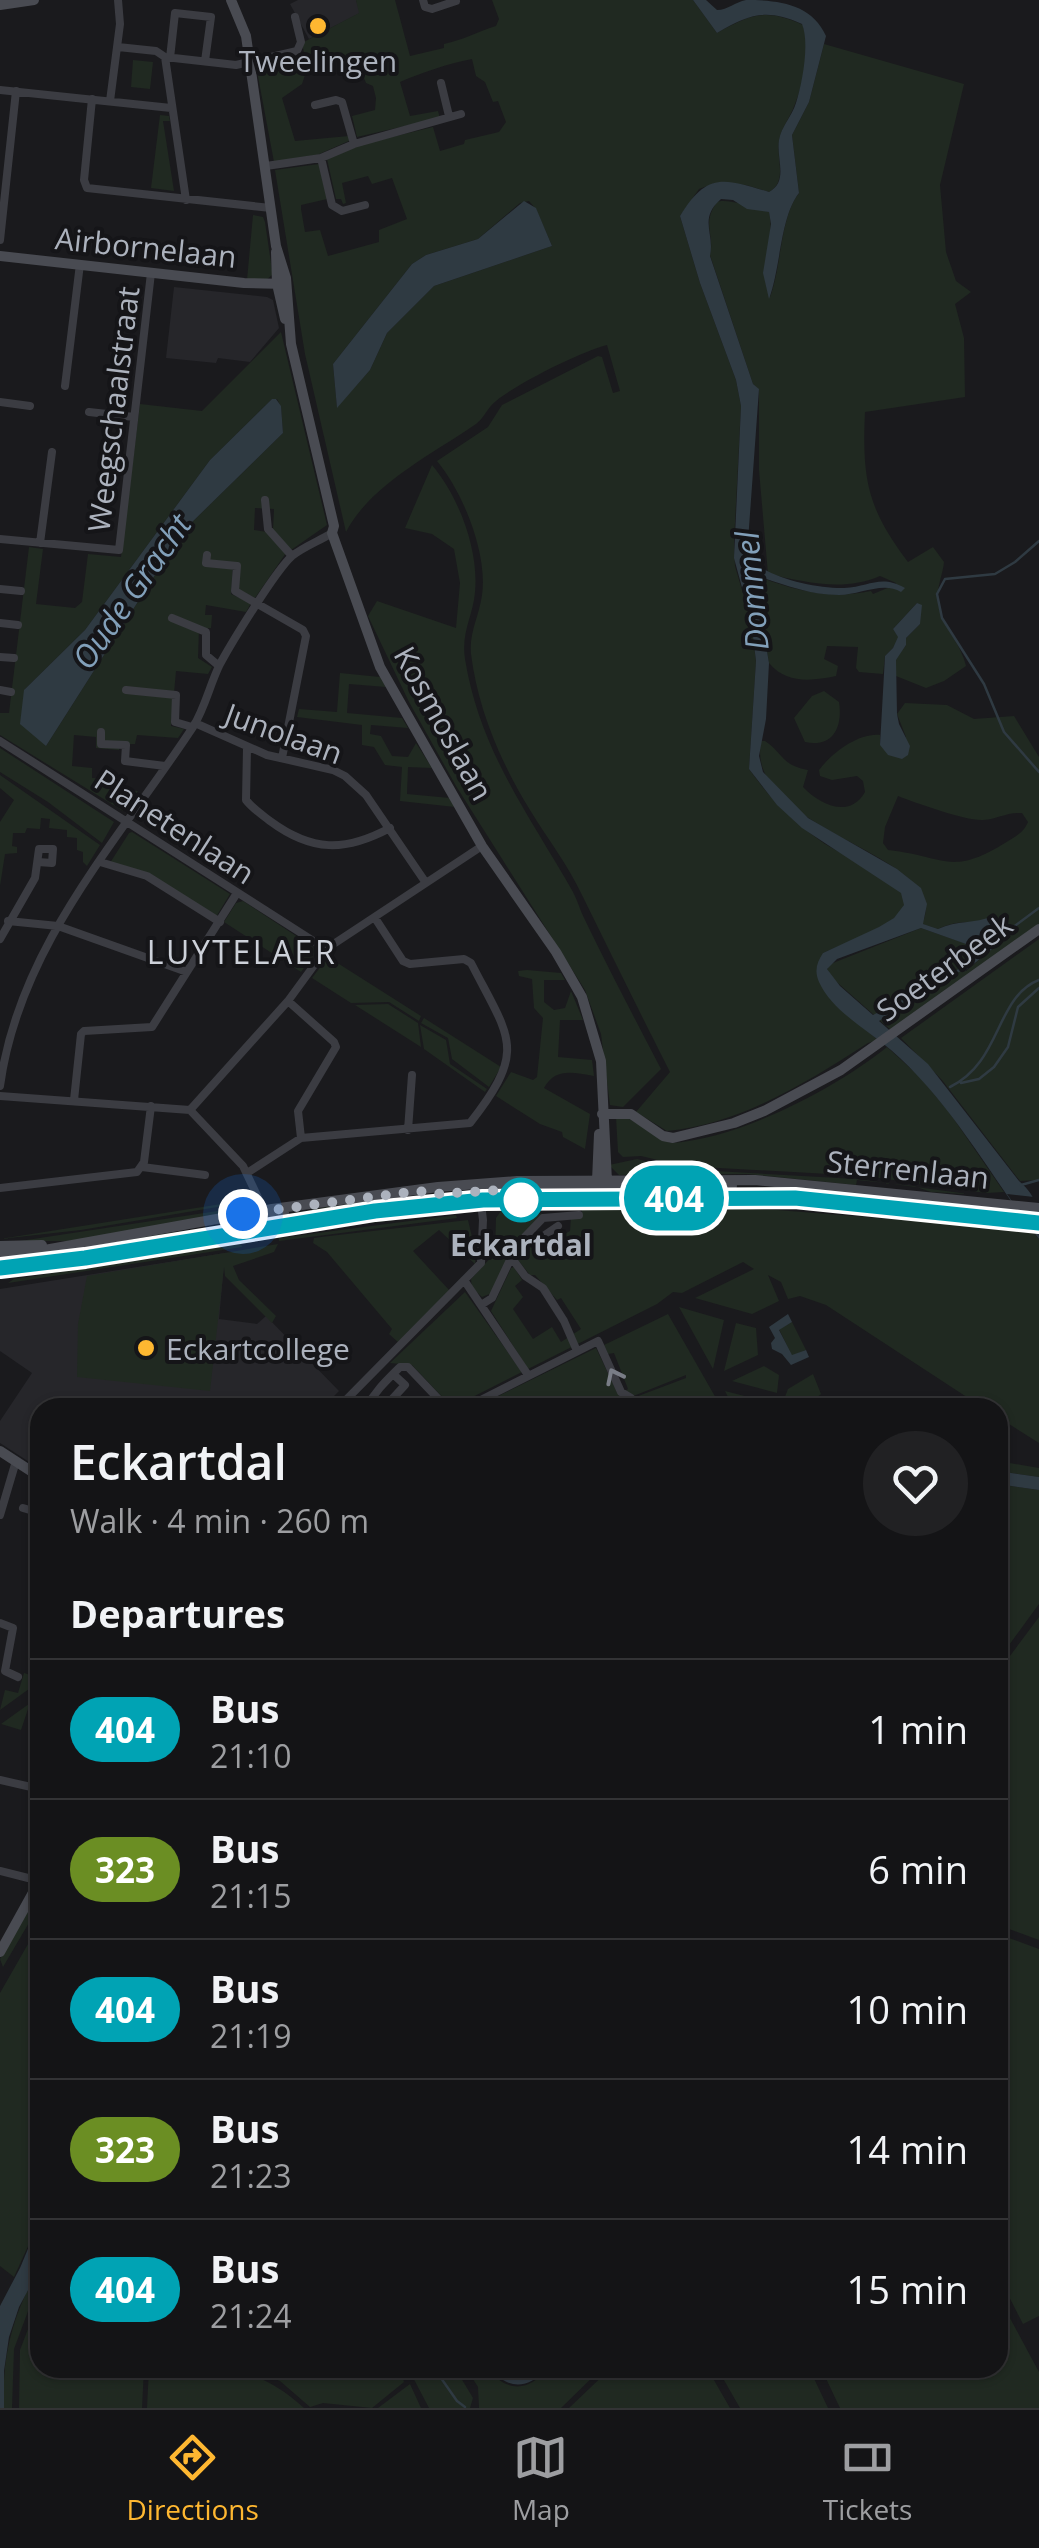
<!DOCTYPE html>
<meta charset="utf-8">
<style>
body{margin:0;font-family:"Open Sans",sans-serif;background:#212123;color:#f1f3f6;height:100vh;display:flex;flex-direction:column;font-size:38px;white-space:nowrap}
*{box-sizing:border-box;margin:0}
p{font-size:32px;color:#9d9ea1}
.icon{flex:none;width:55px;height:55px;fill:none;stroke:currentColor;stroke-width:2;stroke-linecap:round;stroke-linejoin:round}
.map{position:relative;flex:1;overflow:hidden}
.side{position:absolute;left:30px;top:1398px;width:978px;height:980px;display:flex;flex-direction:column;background:#141416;border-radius:30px;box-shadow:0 2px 8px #0004,0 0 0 2px #333335}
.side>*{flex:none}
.badge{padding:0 20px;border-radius:32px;font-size:35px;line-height:65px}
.you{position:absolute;width:50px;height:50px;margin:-25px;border:8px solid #fff;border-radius:50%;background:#1a73e8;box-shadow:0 0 0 15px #1a73e833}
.map>.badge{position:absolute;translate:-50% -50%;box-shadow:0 0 0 5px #fff}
h2{padding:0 40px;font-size:38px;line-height:90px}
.round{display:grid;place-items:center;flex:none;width:105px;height:105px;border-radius:52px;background:#212123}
.headline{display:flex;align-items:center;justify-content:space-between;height:170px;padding:0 40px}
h1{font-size:48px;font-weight:600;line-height:75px}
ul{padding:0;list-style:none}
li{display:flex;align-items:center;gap:30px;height:140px;padding:0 40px;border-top:2px solid #333335}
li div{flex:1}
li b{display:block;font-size:38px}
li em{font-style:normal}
li .badge{min-width:110px;font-weight:700;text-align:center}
.tab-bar{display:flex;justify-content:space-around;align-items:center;height:140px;border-top:2px solid #333335;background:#141416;font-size:28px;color:#9d9ea1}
.tab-bar a{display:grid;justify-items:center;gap:5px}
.tab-bar .active{color:#feb731}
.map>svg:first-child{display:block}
.built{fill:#26262a}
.green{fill:#202921;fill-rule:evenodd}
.water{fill:#2f3a42}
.pier{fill:#1a1a1d}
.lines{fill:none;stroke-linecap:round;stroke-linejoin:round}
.stream{stroke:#2f3a42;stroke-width:2.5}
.street{stroke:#3b3c42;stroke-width:8}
.secondary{stroke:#494b52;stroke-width:10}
.oneway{stroke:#797d86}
.line-casing{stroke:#fff;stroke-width:22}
.line{stroke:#00a3b4;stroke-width:15}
.walk{stroke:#acb2bd;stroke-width:10;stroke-dasharray:0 18}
.poi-dot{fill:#feb731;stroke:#151518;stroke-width:4}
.stop-dot{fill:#fff;stroke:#00a3b4;stroke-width:5}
.labels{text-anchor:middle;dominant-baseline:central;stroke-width:8;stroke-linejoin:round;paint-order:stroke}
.poi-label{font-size:30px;fill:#acb2bd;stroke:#151518}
.street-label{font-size:30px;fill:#acb2bd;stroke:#151518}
.stop-label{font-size:30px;font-weight:bold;fill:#acb2bd;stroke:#151518}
.water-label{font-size:32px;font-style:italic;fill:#82a0ba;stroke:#151518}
.neighbourhood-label{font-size:32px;letter-spacing:2.5px;fill:#cdd1d9;stroke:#151518}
</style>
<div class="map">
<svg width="1039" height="2408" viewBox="0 0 1039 2408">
<rect width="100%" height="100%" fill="#1a1a1d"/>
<path class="built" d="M298,0H356L360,13L309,39L290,4Z
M174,287L267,297L273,300L279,328L250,362L218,358L216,363L166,358Z
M225,1253L219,1319L257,1324L266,1316L339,1391L323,1407L40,1408V1469L0,1443V1421L32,1373L0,1351V1289Z"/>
<path class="green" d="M356,0H395L410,56L444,48V44C463,40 477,32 496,26L499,19L492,0H693L717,33C751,14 766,8 803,25C811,48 804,81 795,104C791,116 781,128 779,141C776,159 788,181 769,192L746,185L715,183L699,189L680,216L700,283L736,380L741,406L734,542L735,566L751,621L756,662L749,769C770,799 794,823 825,844C844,856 891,876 902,894C905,899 905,903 903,908C895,926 842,944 823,953L831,999L878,1040L868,1043C807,1082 741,1124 667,1131L636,1112L670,1072C640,1013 611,954 582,895C568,865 547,838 530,810C501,763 478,710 471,654C469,632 479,617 482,595C488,554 463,492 437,461L488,427L502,405L598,356L602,357L613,393L620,391L607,345C580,352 518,383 496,401C487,408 485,417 476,424C434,453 370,485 346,532L305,354L275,170L319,164L327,199L301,205V209L305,232L320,230L328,256L379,242V230L407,219L392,178L372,184L368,176L342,183L346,203L343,204L341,199H336L327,159L363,144L433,127L440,151L464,144L465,140L499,132L506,122L498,101L493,102L485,82L476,76L472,59C447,64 423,72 400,82L410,116L438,111L440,118L357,137L352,116L375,110L376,98L373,86L366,83L354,54L306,72L302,84L282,98L295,141L349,136L351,140L317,155L274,162L257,71L305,58L302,43L359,13ZM529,201L536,209L552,246L434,286L387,333L370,370L337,407L333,364L412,264L426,255L478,239L520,203Z
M824,44L964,84L940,185L946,252L956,281L971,292L955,304L964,338L965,397L865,412C862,479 867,508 908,562L933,547L944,562C943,574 936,589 938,601C940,625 961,642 966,666L944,681L926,688L896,676V659L906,645L905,639L920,624L917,603L893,629L899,637L893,648L885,656L883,674L859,672L856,668L858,647L827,646L824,659L838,666L836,676C812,681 786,684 769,663L754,575C793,590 829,600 871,591L873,594L890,587L895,588L896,583L880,576C843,592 806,582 768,574L759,470V390L753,384L710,255C715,233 701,225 717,202C727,198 757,208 769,212C776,242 756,264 770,297C782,265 780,217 799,193L792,135L809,102Z
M133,60L153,62L150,89L131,87Z
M160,115L169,116L170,121H163L174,191L151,188Z
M253,215L263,217L265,222L272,270V275L265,281L247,280Z
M281,332L327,525L291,550L273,530L274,509L255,508L254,530L267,532L286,553L255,598L238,589L233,565L231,594L251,603L246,612L206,605L205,615H212L211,628L199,629L198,658L212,667L208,674L176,671L171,726L184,729L178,738L137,735L135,744H120L119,750L96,748V737L74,735L72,766L92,768V778L112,779V788L138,791L123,811L0,735V713H9L29,547L43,549L36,604L75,608L82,602L88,554L121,557L140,404L202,411ZM272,399H277L281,407L283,433L183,531L46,746L25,689L85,630L210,460Z
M432,465C459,497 479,550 475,592C473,617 461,631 465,659C480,751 528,813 573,892C578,901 580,911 585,920C609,970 635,1019 661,1069L623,1107L610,1105L601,1034L585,990L456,786L409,702L368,616L377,601L456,628L460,583L454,549L432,534L405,528Z
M340,673L380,677L386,687L349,684L347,713L402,718L408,728L371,725L370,734L381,736L392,756L408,757L416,743L432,768L408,767L407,794L450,798L455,807L400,801L402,767L385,765L374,747L362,745V725L297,717L299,709L337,712Z
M824,691L839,702C843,727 833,748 805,742L794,718L812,696Z
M905,703L947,705L974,719L1014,716L1039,757V924L891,1030L879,1020L899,1008L897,1004L874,1015L831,977L827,972L828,965L921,928L967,944V955L963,968L966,971L1011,933C985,925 964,916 938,929L922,924C956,853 744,834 761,741H765C784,754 781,765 808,770L803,787C820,805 850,819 865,792L863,781L857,776L832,780L820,776L819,770C832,753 858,733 880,735V745L906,737L897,714ZM898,796C916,803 966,821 983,820C997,819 1007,812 1022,813L1028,822C1023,834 1015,836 1005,843C950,877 945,856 888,850L883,843L885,827Z
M0,748L114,822L102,843L48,802L0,772Z
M0,775L100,845L87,866L83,862V852L77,850V838L67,837V830L49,828L50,819L41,818L40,829L27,828L25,833H13L12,846L17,847V853L5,854L0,886V822L14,800L0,788Z
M132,832L230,894L216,917L186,897L110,863L129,833Z
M243,901L313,947L315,953L301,972L224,922L236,903Z
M1039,939V1180L1020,1181L942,1080L901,1038Z
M328,957L421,1016L419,1021L389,1002L351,1003L312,978Z
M527,970L561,973L565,980H544V1002L554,1010L565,1008L571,991L583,1020H560L558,1057L592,1060L594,1076C573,1073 556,1067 544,1088L590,1114L585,1149L563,1137L562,1132L540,1124L496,1096L511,1072L533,1080L537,1077L543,1018L534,1008L532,979L519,976L518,971Z
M388,1004L418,1023L421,1047L355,1005Z
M424,1018L501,1067L489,1087L452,1059L448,1038L421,1023Z
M420,1025L446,1040L450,1064L487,1089L485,1092L424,1049Z
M887,1047L920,1077L949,1112L1004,1192L986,1193L865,1176L683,1166L641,1156L623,1157L618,1152L616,1117H626L670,1143C737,1140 835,1089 887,1047Z
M637,1159L679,1169L856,1179L968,1194L931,1192L914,1186L857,1180L856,1185L748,1174L619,1175L609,1165Z
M774,1187L1018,1209L1017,1216L794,1194L594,1196V1192Z
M457,1194L409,1200L408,1203L278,1222L277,1217C337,1202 397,1199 457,1194Z
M776,1201L1003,1224L798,1208L660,1203Z
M234,1202L235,1204L81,1230L0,1239Z
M456,1206V1212L279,1235L278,1229Z
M688,1206L777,1210L1032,1230L1039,1239V1443L998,1417V1408L982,1407L826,1305L800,1296L788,1299L781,1282L768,1275L779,1301L752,1314L695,1298L754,1269L743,1262L682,1293L673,1292L657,1304L528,1369L491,1311L511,1268L514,1267L522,1280L515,1286L523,1297L513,1309L533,1339L552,1327L561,1342L581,1329L561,1298L557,1300L535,1275H530L514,1255L525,1241L545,1244L570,1231L571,1217H582V1209Z
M237,1208L238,1213L73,1241H20Z
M501,1211L544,1214L505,1254L507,1263L492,1293L482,1297L472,1288L471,1279L495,1253L496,1218Z
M456,1215L457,1218L279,1241V1238Z
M468,1220L476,1254L475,1264L439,1230L413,1251L450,1291L399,1343L389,1334L392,1329L327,1252L313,1243L314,1238L321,1237Z
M240,1223V1228L92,1253L0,1264V1256Z
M241,1235L242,1241L7,1277V1271Z
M241,1244L242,1247L8,1283L14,1279Z
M278,1244L274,1252L233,1266L239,1280L276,1316L272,1323L225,1276L224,1267L210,1391L77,1377L78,1324L87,1276Z
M465,1292L522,1372L455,1406L449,1404L412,1365L390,1363Z
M679,1307L724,1320L713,1369Z
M668,1314L721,1407H637L633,1398L686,1378V1375L631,1397L624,1392L628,1389L614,1353L608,1354L604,1345Z
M792,1322L806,1350L792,1356L779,1329Z
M736,1323L756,1328L758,1355L724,1371Z
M596,1348L617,1392L631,1407L623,1403L612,1408H474Z
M764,1366L779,1375L777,1393L732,1381Z
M813,1374L821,1394L806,1407H781L788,1389Z
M725,1391L772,1403L771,1407H733Z
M998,1461L1039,1468V1477L998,1471Z
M998,1484L1039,1490V1604L998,1660Z
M1039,1617V1940L998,1925V1672Z
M24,1673L40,1678V1681L0,1710L5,1690L18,1693Z
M40,1696V1712L28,1709L21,1730L1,1724Z
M40,1887V1904L3,1967L0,1959Z
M40,1923V2220L14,2277L0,2266V1993Z
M998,1934L1039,1949V2316L1023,2324L998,2275Z
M27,2291L34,2295L14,2349L12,2408H4C2,2365 9,2330 27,2291Z
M998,2296L1039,2372V2408H840L821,2368H998Z
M40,2298V2368H144L142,2408H19L20,2350Z
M149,2368C214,2367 252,2361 304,2408H147Z
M249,2368H399L404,2382L372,2408L323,2403L310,2407L280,2381Z
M408,2368H455L473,2398L470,2408H429Z
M466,2368H488C504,2392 531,2393 546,2368H602L561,2408H479L478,2387Z
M611,2368H707L730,2408H569Z
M717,2368H809L828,2408H740Z
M410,2384L421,2408H378Z"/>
<path class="water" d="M693,0H706L717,10C728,10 735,2 746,0C779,0 812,4 826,36L809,102L792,135L799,193C780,217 781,267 769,299L763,273L771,224L769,212L747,209L733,200L721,199C698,219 715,233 710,256L753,384L759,389L747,555C761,577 818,589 844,588C870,587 880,574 905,588L901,592C883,581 860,595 839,595C808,595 783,584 754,575L769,663L766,719L759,756L763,772L808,818L897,869L921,888L927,904L923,924L938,929C957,920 974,924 993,916L1012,933L965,971L963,968L967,955L966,944L921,928L837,959L827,969L840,986L873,1015L896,1003L899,1008L879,1021L928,1064L1019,1181C1039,1198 1039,1213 1039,1239C990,1176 953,1104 891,1050C868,1030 832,1011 819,982C814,971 817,962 823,953L879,927L894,918L904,905L901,893L802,828L777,805L749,769L756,661L751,621L734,558L741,406L736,380L700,283L680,216C707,172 723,178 769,192C789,181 776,159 779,140C781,127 792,116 796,103C802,84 810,43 802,24C766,8 750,14 717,33Z
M524,201L536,208L552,246L434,286L387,333L370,370L337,408L333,364L412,264L426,255L478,239Z
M272,399H276L281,406L283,433L183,531L46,746L20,724L24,690L85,630L210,460Z
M917,603L922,605L920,624L906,638V645L896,660L897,714L899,724L910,746L908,755L902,759L888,755L880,745L885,656L893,648L898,637L893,629Z
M788,1314L792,1322L779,1330L792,1355L806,1350L809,1357L791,1365L782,1354L772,1349L771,1343L775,1338L769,1327Z
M998,1471L1039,1477V1490L998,1484Z
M40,2220V2268L19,2307L9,2337L4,2371V2408H0V2306L20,2268Z
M491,2368H545C530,2390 506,2390 491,2368Z"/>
<path class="pier" d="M1007,1194L1034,1197L1039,1204V1232H1033Z"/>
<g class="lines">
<path class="stream" d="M1039,541L1015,562L995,574L945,579L937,594L942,618L984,684L1004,732L1039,772
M1008,931L1039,908
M897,1005L922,988L964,968
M961,1083L979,1079L994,1067L1008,1047L1018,1007L1039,988
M950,1087C1002,1062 995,997 1039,980
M1021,1185L1039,1180
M789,1191L997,1210
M655,1193L764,1190
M290,1216L402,1201
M41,1257L231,1227
M434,2368L457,2401L465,2407"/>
<path class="street" d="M423,0L425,7L432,9L456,1
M118,47L156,51L165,57L186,200
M165,57L236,65L297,51L301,42L295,17
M170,58L175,13L211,17L205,61
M441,83L449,116
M0,90L171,108
M92,99L84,180L87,188L271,208
M110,101L120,24L118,0
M315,105L336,100L342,102L354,144
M321,158L332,205L342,211L365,205
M266,166L321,158L354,144L461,114
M0,240L16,91
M65,386L80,264
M0,402L30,406
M89,412L134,417
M265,500L268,529L292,556
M0,539L119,550L151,273
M40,543L52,452
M207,555L206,563L237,566L235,591L303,630L306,636L282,758
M0,589L21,591
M172,618L206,632V655L219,666
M0,623L18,625
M0,657L14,658
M0,690L11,692
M126,690L176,695L175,722L192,727
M195,723L267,755L333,770L345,776L366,795L426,883
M101,732V744L126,745L125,761L165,766
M0,741L326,949
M247,748L246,800C252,808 261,814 270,821C312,852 345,852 390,828
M100,862L147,876L220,922
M8,921L58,926L187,972
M0,939L35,878L39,849H53L52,863L38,862
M288,1001L334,1042L336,1047L298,1111L301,1138
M0,1086C19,946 118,841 193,727C205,708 210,684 220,664C232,642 276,570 292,556C303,547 319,541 332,533
M0,1096L190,1110L243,1166L264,1210
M74,1100L81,1034L84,1031L152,1027L237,893
M190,1110L288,1001L326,949L482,846
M408,1130L412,1075
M142,1167L205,1175
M247,1173L301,1138L470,1123C528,1049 510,1039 471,963L464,959L410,964L403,961L375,918
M0,1188L137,1172L144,1162L151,1106
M525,1237L539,1239L558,1226
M511,1257L525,1276L543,1288L564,1321L577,1351
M464,1280L528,1375
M481,1305L492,1298L517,1245L543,1218L579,1215
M338,1408L481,1263L483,1220L479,1187
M366,1408C375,1391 387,1380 400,1367H408L447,1408
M384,1408L405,1385L393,1374
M465,1408L598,1341L621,1392L631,1398L634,1408
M23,1508L40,1513
M0,1515L16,1461
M0,1623L13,1628L5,1671L18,1677
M0,1780L40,1789
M0,1871L40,1881"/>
<path class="secondary" d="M231,0L246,36L276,246L286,278L291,344L334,526L332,533L380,667L482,846L556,952L582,997L601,1061L607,1181L603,1190
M0,5L34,0
M276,252L277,284L285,319
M0,256L244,283L286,284
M602,1114H631L663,1136L673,1138L734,1123L764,1111L841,1070L1039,929
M599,1134L597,1181L600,1186
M484,1190L732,1186
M247,1220L284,1213
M0,1246L42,1245
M0,1254L39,1251L272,1209L438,1187L517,1181L755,1180L1039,1208
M0,1451L40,1477
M0,1952L40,1880"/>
</g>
<defs><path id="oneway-chevron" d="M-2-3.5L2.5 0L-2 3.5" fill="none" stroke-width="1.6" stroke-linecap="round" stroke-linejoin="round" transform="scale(2.5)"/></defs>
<use class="oneway" href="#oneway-chevron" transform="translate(614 1376) rotate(-116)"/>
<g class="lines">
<g class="line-casing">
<path id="line" d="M0,1268L85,1258L375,1211L483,1200L795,1198L1039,1223"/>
</g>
<use href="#line" class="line"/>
<path class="walk" d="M243,1214L418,1191L436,1194L519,1189L521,1200"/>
</g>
<g class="poi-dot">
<circle cx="318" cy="26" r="10"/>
<circle cx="146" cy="1348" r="10"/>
</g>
<circle class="stop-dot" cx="521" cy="1200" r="20"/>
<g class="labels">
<g class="poi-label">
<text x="318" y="60">Tweelingen</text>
<text x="166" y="1348" text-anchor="start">Eckartcollege</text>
</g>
<g class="street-label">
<text transform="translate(146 247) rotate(6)">Airbornelaan</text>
<text transform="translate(113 409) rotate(-83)">Weegschaalstraat</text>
<text transform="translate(444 723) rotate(61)">Kosmoslaan</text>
<text transform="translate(284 733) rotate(20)">Junolaan</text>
<text transform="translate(175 826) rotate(33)">Planetenlaan</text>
<text transform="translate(944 967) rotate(-36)">Soeterbeek</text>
<text transform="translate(908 1169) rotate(6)">Sterrenlaan</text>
</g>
<g class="stop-label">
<text x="521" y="1244">Eckartdal</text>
</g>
<g class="water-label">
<text transform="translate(131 591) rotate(-55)">Oude Gracht</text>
<text transform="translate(751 591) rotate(-95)">Dommel</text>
</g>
<g class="neighbourhood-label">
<text x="242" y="951">LUYTELAER</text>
</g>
</g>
</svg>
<div class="you" style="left:243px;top:1214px"></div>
<b class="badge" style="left:674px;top:1198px;background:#00a3b4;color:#fff">404</b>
<section class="side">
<div class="headline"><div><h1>Eckartdal</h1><p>Walk · 4 min · 260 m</p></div><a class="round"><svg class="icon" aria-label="heart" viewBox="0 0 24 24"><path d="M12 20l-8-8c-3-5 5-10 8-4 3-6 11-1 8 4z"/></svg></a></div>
<h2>Departures</h2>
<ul>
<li><span class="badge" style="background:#00a3b4;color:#fff">404</span><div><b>Bus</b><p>21:10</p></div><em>1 min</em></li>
<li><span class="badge" style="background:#6b8e23;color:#fff">323</span><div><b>Bus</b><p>21:15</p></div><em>6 min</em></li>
<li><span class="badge" style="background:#00a3b4;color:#fff">404</span><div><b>Bus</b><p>21:19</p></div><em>10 min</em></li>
<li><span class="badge" style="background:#6b8e23;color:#fff">323</span><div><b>Bus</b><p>21:23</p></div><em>14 min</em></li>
<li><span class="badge" style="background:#00a3b4;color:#fff">404</span><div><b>Bus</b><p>21:24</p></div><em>15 min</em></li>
</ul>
</section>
</div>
<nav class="tab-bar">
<a class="active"><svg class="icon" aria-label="directions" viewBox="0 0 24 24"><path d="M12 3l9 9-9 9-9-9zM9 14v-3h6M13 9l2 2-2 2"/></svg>Directions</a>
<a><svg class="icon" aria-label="map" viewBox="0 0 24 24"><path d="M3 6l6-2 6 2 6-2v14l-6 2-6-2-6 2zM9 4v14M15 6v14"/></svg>Map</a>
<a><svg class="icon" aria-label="tickets" viewBox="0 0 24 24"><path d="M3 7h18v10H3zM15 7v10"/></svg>Tickets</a>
</nav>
